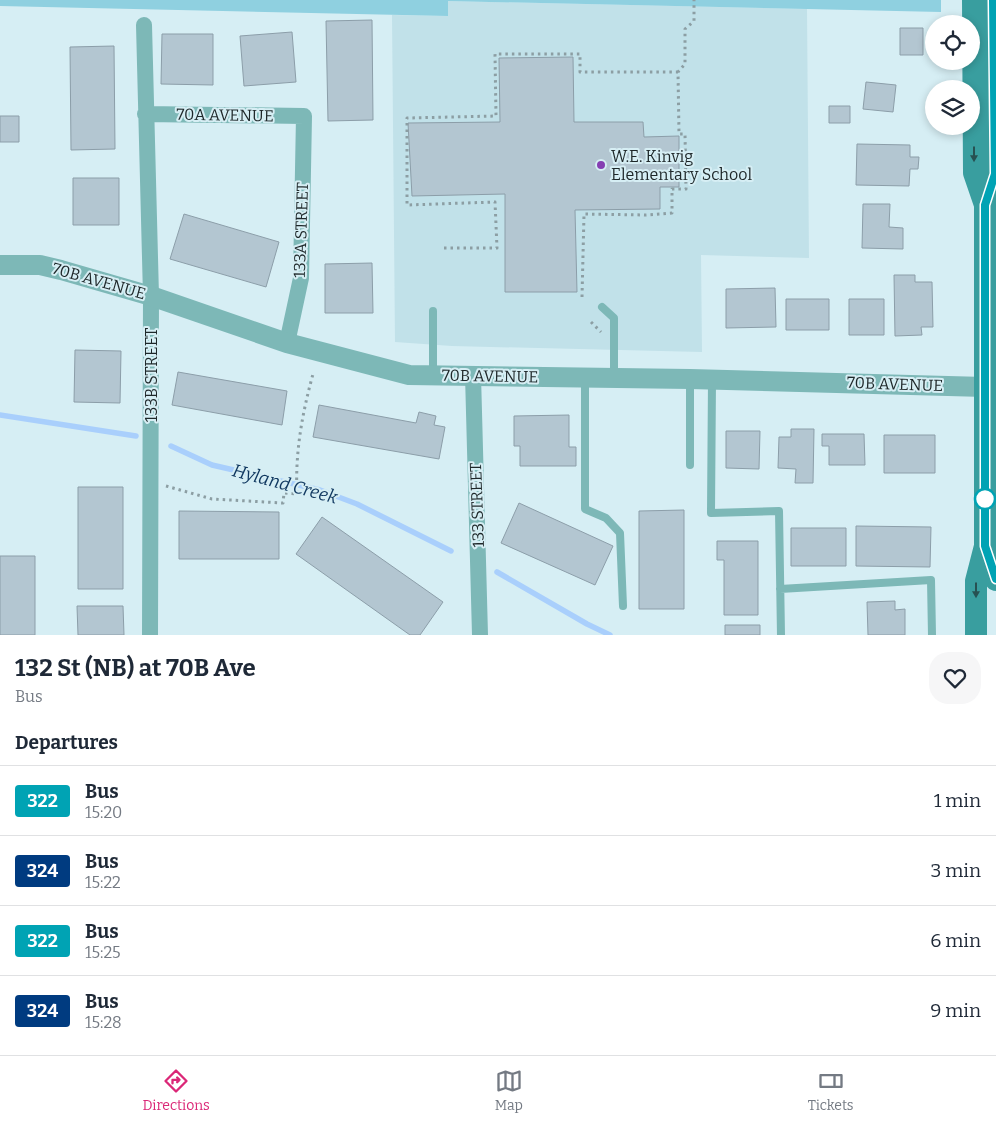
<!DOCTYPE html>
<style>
body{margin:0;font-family:Bitter,serif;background:#f6f6f7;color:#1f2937;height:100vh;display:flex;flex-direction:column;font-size:19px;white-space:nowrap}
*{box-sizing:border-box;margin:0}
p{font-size:16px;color:#747a83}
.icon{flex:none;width:28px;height:28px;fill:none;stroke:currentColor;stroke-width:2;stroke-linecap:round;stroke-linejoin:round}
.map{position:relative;height:635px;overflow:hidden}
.sheet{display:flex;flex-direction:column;background:#fff;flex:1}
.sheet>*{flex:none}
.badge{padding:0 10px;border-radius:4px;font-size:18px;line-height:32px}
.buttons{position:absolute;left:925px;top:15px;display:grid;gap:10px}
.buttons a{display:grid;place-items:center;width:55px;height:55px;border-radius:50%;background:#fff;box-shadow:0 2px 8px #0003;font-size:25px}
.map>.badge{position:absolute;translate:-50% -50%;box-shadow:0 0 0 2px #fff}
h2{padding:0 15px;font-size:19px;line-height:45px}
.round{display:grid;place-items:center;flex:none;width:52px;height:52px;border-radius:20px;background:#f6f6f7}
.summary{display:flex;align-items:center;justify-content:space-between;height:85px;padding:0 15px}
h1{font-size:24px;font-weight:700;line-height:38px}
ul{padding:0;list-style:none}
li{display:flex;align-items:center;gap:15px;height:70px;padding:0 15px;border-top:1px solid #e0e1e3}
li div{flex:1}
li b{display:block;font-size:19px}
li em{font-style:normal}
li .badge{min-width:55px;font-weight:700;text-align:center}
.tabs{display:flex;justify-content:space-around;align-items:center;height:70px;border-top:1px solid #e0e1e3;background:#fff;font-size:14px;color:#747a83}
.tabs a{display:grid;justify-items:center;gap:2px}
.tabs .active{color:#db2777}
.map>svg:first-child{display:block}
.built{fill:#c1e1e9}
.green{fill:#8fd0e0}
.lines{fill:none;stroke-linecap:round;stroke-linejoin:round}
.stream{stroke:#a9cffc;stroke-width:5.5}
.building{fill:#b3c6d1;stroke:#8c9ea9}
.path{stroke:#8c9ea3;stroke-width:3;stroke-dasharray:2.5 4;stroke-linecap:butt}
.service{stroke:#7db8b7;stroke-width:8}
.minor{stroke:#7db8b7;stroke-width:16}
.tertiary{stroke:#7db8b7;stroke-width:20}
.secondary{stroke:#399e9f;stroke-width:22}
.oneway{fill:#275152}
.line-casing{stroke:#fff;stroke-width:11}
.line{stroke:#00a3b4;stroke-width:8}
.poi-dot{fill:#853fb2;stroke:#d6eef4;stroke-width:2}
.stop-dot{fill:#fff;stroke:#00a3b4;stroke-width:2.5}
.labels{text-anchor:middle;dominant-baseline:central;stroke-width:4;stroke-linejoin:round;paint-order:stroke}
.street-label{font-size:16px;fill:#1e2729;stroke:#d6eef4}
.poi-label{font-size:16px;fill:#1e2729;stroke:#d6eef4;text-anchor:start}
.water-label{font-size:18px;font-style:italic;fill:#0f375f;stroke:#d6eef4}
</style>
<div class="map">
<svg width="996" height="635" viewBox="0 0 996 635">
<rect width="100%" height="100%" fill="#d6eef4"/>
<path class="built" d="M448,1L807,9L809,258L701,255L702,352L452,346L395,342L392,15L448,16Z"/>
<path class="green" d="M0,0H941V12L448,1V16L0,6Z"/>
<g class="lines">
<path class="stream" d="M0,415L136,436
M171,446L212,465L320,490L357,504L451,551
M497,572L587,624L610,635"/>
</g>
<path class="building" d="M372,20L373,120L328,121L326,21Z
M900,28H923V55H900Z
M292,32L296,82L244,86L240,36Z
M162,34H213V85L161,84Z
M114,46L115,149L71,150L70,47Z
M573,57L574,122H643L644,137L679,136V187H660V209L575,210L577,292H505V194L412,196L408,123L500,122L499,58Z
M866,82L896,85L893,112L863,109Z
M829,106H850V123H829Z
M0,116H19V142H0Z
M857,144L910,145V157H919L918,169H910L909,186L856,185Z
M73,178H119V225H73Z
M863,204H890L889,227L903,228V249L862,248Z
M184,214L279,242L266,287L170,259Z
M372,263L373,313H325V264Z
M894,275H915V282H932L933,327H921L922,335L895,336Z
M775,288L776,327L726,328V289Z
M786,299H829V330H786Z
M849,299H884V335H849Z
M75,350L121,351L120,403L74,402Z
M178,372L287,391L282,425L172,405Z
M319,405L416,423L419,412L436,416L434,425L445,427L439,459L313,437Z
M569,415V447H576V466H520V446H514V416Z
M791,429H814L813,483H795L796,469L778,468L779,437H791Z
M726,431H760L759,469L726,468Z
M822,434H864L865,465H829V446H822Z
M884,435H935V473H884Z
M78,487H123V589H78Z
M519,503L613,546L595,585L501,543Z
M684,510V609H639V511Z
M179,511L279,512V559H179Z
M322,517L443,602L420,635H410L296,554Z
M856,526L931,527L930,567L856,566Z
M791,528H846V566H791Z
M717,541H758V615H724V560H717Z
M0,556H35V635H0Z
M895,601V610L905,609V635H868L867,602Z
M77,606H123L124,635H78Z
M725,625H760V635H725Z"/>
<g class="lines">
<path class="path" d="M444,248H497L495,202L407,205V118L496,116L495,54H580V72H678
M582,297L584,214L646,215L672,213V189H686L685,134H679L678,72L685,64V29L694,21V0
M591,322L601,332
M166,486L212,499L283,503L284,493L297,494C295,453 302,414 313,374"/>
<path class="service" d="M602,307L614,318V376
M433,374V311
M585,378V509L606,518L620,533L623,606
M690,379V465
M712,380L711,513L779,511L781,635
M780,589L931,580L932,635"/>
<path class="minor" d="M144,25L151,296L150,635
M145,114L304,116L301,278L287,343
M473,375L480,635"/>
<path class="tertiary" d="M0,265H40L61,270L151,296L287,343L409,375L690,379L985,387"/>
<path class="secondary" d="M973,0L974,173L985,205
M985,546L996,580
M976,635V581L985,546V205L995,174L993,0"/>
</g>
<defs><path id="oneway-solid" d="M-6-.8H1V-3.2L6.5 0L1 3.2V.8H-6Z" transform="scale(1.25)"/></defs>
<g class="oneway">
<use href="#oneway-solid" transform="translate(974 154) rotate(90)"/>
<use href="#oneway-solid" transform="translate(976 590) rotate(90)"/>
</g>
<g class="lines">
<g class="line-casing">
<path id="line" d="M993,0L995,174L985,205V546L996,579"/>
</g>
<use href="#line" class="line"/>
</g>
<circle class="poi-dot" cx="601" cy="165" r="5"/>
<circle class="stop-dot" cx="985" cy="499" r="10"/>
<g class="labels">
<g class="street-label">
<text transform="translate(225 115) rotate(1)">70A AVENUE</text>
<text transform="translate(301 230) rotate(-88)">133A STREET</text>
<text transform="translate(99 281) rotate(16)">70B AVENUE</text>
<text transform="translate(151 375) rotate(-90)">133B STREET</text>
<text transform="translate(490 376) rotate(1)">70B AVENUE</text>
<text transform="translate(895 384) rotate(2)">70B AVENUE</text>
<text transform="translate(477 505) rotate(-92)">133 STREET</text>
</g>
<g class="poi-label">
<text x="611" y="156">W.E. Kinvig<tspan x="611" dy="18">Elementary School</tspan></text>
</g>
<g class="water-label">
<text transform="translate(285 484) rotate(15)">Hyland Creek</text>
</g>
</g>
</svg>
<div class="buttons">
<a><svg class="icon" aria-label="locate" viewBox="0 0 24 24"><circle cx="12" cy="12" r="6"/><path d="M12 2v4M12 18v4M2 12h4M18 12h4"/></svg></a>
<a><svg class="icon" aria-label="layers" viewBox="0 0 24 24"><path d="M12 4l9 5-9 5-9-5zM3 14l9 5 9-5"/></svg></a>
</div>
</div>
<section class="sheet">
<div class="summary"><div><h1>132 St (NB) at 70B Ave</h1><p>Bus</p></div><a class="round"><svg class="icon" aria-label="heart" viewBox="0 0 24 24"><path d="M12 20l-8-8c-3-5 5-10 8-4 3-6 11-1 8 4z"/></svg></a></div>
<h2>Departures</h2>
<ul>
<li><span class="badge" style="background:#00a3b4;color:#fff">322</span><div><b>Bus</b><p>15:20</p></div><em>1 min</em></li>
<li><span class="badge" style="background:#003b80;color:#fff">324</span><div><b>Bus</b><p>15:22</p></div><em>3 min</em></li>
<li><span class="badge" style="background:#00a3b4;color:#fff">322</span><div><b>Bus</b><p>15:25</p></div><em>6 min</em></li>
<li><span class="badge" style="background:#003b80;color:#fff">324</span><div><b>Bus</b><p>15:28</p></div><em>9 min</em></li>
</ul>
</section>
<nav class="tabs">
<a class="active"><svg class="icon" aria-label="directions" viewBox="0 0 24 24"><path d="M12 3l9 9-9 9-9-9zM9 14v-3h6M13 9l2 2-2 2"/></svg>Directions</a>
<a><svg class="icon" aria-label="map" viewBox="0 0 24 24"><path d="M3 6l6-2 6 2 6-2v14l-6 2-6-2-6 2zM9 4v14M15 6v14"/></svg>Map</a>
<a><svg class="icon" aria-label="tickets" viewBox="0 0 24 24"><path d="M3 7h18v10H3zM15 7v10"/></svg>Tickets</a>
</nav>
